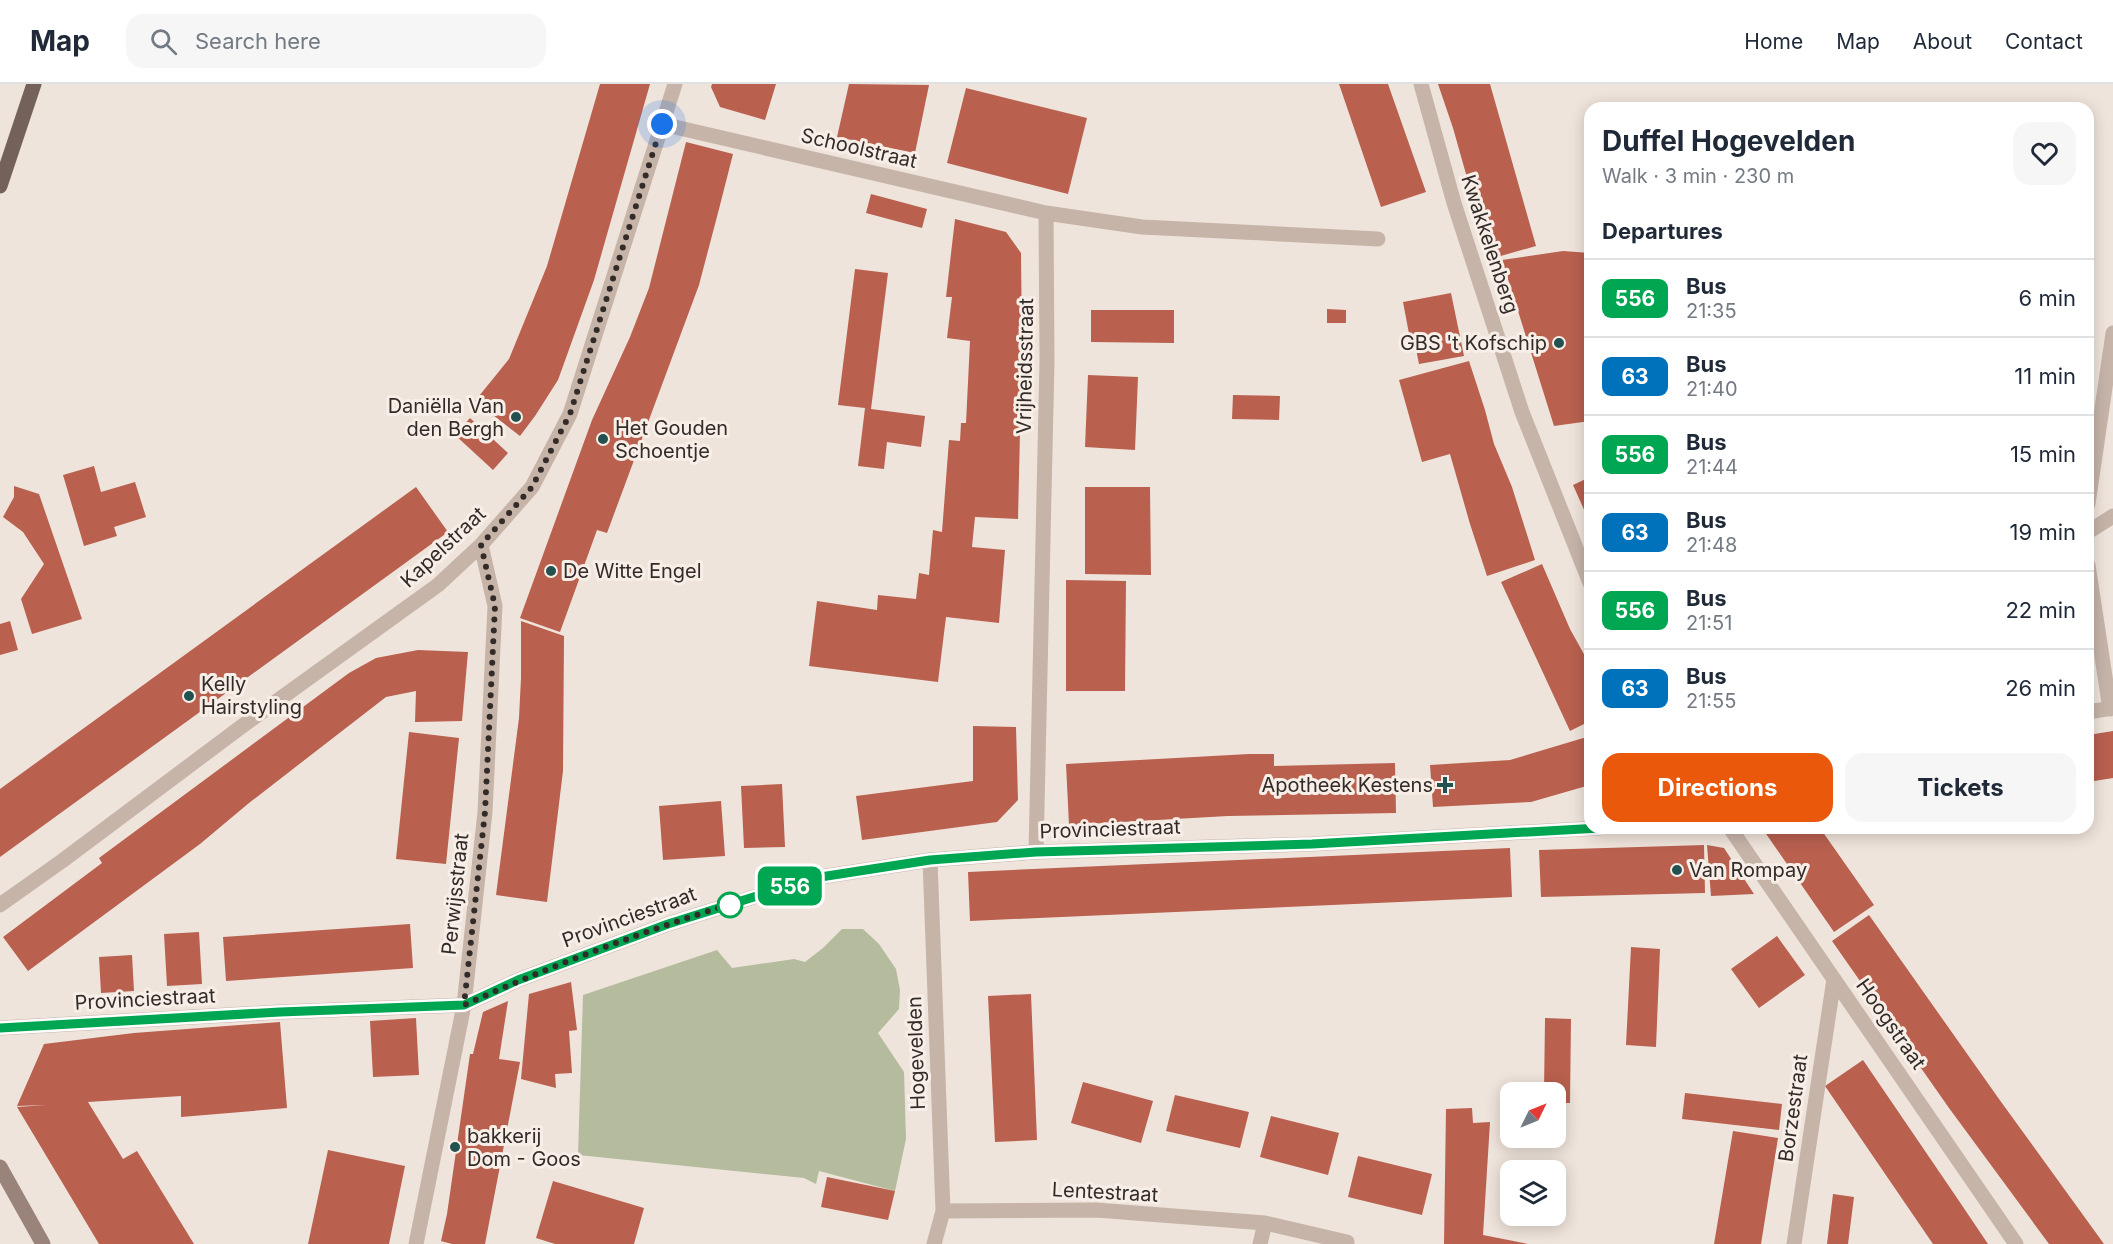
<!DOCTYPE html>
<meta charset="utf-8">
<style>
body{margin:0;font-family:Inter,sans-serif;background:#f6f6f7;color:#1f2937;height:100vh;display:flex;flex-direction:column;font-size:22px;white-space:nowrap}
*{box-sizing:border-box;margin:0}
p{font-size:20px;color:#747a83}
.icon{flex:none;width:33px;height:33px;fill:none;stroke:currentColor;stroke-width:2;stroke-linecap:round;stroke-linejoin:round}
.map{position:relative;flex:1;overflow:hidden}
.drawer{position:absolute;left:1584px;top:18px;width:510px;height:732px;display:flex;flex-direction:column;background:#fff;border-radius:18px;box-shadow:0 3px 15px #0003}
.drawer>*{flex:none}
.badge{padding:0 12px;border-radius:9px;font-size:21px;line-height:39px}
.needle{width:39px;rotate:47deg}
.tools{position:absolute;left:1500px;top:998px;display:grid;gap:12px}
.tools a{display:grid;place-items:center;width:66px;height:66px;border-radius:12px;background:#fff;box-shadow:0 3px 15px #0003;font-size:30px}
.you{position:absolute;width:30px;height:30px;margin:-15px;border:4px solid #fff;border-radius:50%;background:#1a73e8;box-shadow:0 0 0 9px #1a73e833}
.map>.badge{position:absolute;translate:-50% -50%;box-shadow:0 0 0 3px #fff}
h2{padding:0 18px;font-size:22px;line-height:54px}
.round{display:grid;place-items:center;flex:none;width:63px;height:63px;border-radius:18px;background:#f6f6f7}
.summary{display:flex;align-items:center;justify-content:space-between;height:102px;padding:0 18px}
h1{font-size:28px;font-weight:700;line-height:45px}
.primary-button{display:flex;gap:12px;margin-top:auto;padding:12px 18px}
.primary-button a{flex:1;height:69px;border-radius:18px;background:#ea580c;color:#fff;font-size:24px;font-weight:700;line-height:69px;text-align:center}
.primary-button a+a{background:#f6f6f7;color:#1f2937}
ul{padding:0;list-style:none}
li{display:flex;align-items:center;gap:18px;height:78px;padding:0 18px;border-top:2px solid #e0e1e3}
li div{flex:1}
li b{display:block;font-size:22px}
li em{font-style:normal}
li .badge{min-width:66px;font-weight:700;text-align:center}
header{display:flex;align-items:center;gap:36px;box-sizing:border-box;height:84px;padding:0 30px;background:#fff;border-bottom:2px solid #e0e1e3}
header strong{font-size:28px}
nav{display:flex;gap:33px;margin-inline-start:auto;font-size:21px}
.search{width:420px;height:54px;background:#f6f6f7;display:flex;align-items:center;gap:15px;box-sizing:border-box;padding:0 21px;border-radius:18px;color:#747a83;font-size:22px}
.map>svg:first-child{display:block}
.green{fill:#b4bc9d}
.building{fill:#b9604f}
.lines{fill:none;stroke-linecap:round;stroke-linejoin:round}
.street{stroke:#c6b4a9;stroke-width:15}
.secondary{stroke:#99837a;stroke-width:15}
.primary{stroke:#74615a;stroke-width:15}
.line-casing{stroke:#fff;stroke-width:14}
.line{stroke:#00a651;stroke-width:9}
.walk{stroke:#332b28;stroke-width:6;stroke-dasharray:0 10.8}
.poi-dot{fill:#225150;stroke:#f7efe7;stroke-width:2}
.stop-dot{fill:#fff;stroke:#00a651;stroke-width:3}
.labels{text-anchor:middle;dominant-baseline:central;stroke-width:6;stroke-linejoin:round;paint-order:stroke}
.street-label{font-size:20px;fill:#332b28;stroke:#f7efe7}
.poi-label{font-size:20px;fill:#332b28;stroke:#f7efe7;text-anchor:start}
</style>
<header>
<strong>Map</strong>
<div class="search"><svg class="icon" aria-label="search" viewBox="0 0 24 24"><circle cx="10" cy="10" r="6"/><path d="M15 15l6 6"/></svg>Search here</div>
<nav><a>Home</a><a>Map</a><a>About</a><a>Contact</a></nav>
</header>
<div class="map">
<svg width="2113" height="1160" viewBox="0 0 2113 1160">
<rect width="100%" height="100%" fill="#efe4db"/>
<path class="green" d="M842,845H863L879,860L896,885L900,906L899,925L878,949L904,988L906,1055L895,1107L819,1087L816,1100L804,1094L578,1071L583,911L717,866L732,884L794,875L805,878L823,864Z"/>
<path class="building" d="M600,0H650L594,196L558,296L535,332L520,352L475,317L509,275L547,182Z
M712,0H776L765,36L720,23L711,3Z
M849,0L929,1L915,69L837,53Z
M1339,0H1388L1426,108L1381,123Z
M1438,0H1490L1536,162L1490,175L1453,44Z
M966,4L1087,34L1068,110L947,79Z
M686,58L733,70L719,125L699,201L607,449L597,446L560,548L520,534L592,336L630,253L649,204Z
M871,110L927,125L922,144L866,129Z
M955,135L1006,148L1021,169L1022,260L1018,435L975,433L972,463L1005,466L999,539L946,533L938,598L809,582L817,517L877,526L878,511L916,515L919,489L929,491L933,446L942,448L949,356L960,357L961,339H966L970,257L947,254L952,213H946Z
M1563,167L1590,169V337L1554,342L1502,176Z
M855,185L888,189L871,325L925,332L921,363L887,358L884,385L858,382L865,324L838,321Z
M1451,209L1464,272L1419,280L1414,255H1410L1403,218Z
M1327,225L1346,226V239H1327Z
M1091,226H1174V259L1091,258Z
M1469,277L1485,326L1494,360L1512,403L1535,476L1487,492L1470,440L1450,370L1422,378L1399,296Z
M1088,291L1138,293L1135,366L1085,363Z
M1233,311L1280,312L1279,336L1232,335Z
M470,334L508,369L493,386L455,351Z
M94,382L101,408L135,398L146,433L114,443L117,452L84,462L63,391Z
M1590,393V439L1573,401Z
M14,402L39,410L82,535L32,550L21,515L44,480L23,448L3,433L14,413Z
M416,403L448,448L0,773V705Z
M1085,403H1150L1151,491L1085,490Z
M1542,480L1570,545L1590,581V637L1570,647L1501,498Z
M1066,496L1126,497L1125,607H1066Z
M10,537L18,566L0,571V540Z
M521,537L564,552L563,687L547,818L496,811L519,634L521,594Z
M418,566L468,568L462,637L415,638L416,607L386,613L249,719L200,760L28,887L3,853L102,779L99,774L349,589L376,574Z
M973,642L1016,643L1018,716L997,738L862,756L856,712L973,697Z
M2113,647V694L2088,698V651Z
M409,648L459,654L446,780L396,775Z
M1590,652V701L1531,718L1433,723L1430,681L1510,676Z
M1249,670H1274V682L1395,679L1396,729L1228,732L1069,741L1066,680Z
M782,700L785,763L744,764L741,702Z
M721,717L725,772L663,776L659,722Z
M1762,744H1820L1874,821L1834,848Z
M1704,761L1705,809L1541,813L1539,766Z
M1707,761L1724,764L1754,810L1711,812Z
M1510,764L1512,813L970,837L968,788Z
M1869,831L1999,1015L2104,1160H2049L1949,1024L1832,857Z
M410,840L413,884L226,897L223,853Z
M199,848L202,900L167,902L164,850Z
M1777,852L1805,891L1759,924L1731,885Z
M1631,863L1660,865L1656,963L1626,961Z
M132,871L134,907L101,909L99,873Z
M571,898L577,946L569,947L572,989L555,990L556,1004L521,995L529,910Z
M1031,910L1037,1056L995,1058L988,912Z
M508,917L499,975L520,978L485,1160H452L441,1157L447,1130L470,970H473L483,928Z
M416,934L419,991L373,993L370,937Z
M1545,934L1571,935L1570,1019H1556V1008H1544Z
M280,938L287,1024L181,1033V1012L88,1018L123,1075L137,1067L194,1160H99L17,1023L47,1021L17,1022L44,960L134,949Z
M1863,976L1955,1111L1988,1160H1933L1825,1002Z
M1083,998L1153,1017L1141,1059L1071,1039Z
M1685,1009L1782,1020L1779,1046L1682,1035Z
M1175,1011L1249,1028L1240,1064L1166,1047Z
M1472,1024L1473,1039L1490,1038L1483,1151L1528,1160H1444L1446,1025Z
M1271,1032L1339,1049L1328,1091L1260,1073Z
M1733,1047L1778,1054L1761,1160H1714Z
M328,1066L405,1082L389,1160H308Z
M1358,1072L1432,1090L1422,1131L1348,1113Z
M827,1093L895,1107L888,1136L821,1123Z
M553,1097L644,1124L634,1160H555L536,1154Z
M1833,1110L1854,1113L1848,1160H1827Z"/>
<g class="lines">
<path class="street" d="M1421,0L1454,119L1522,328L1590,499
M662,40L1046,129
M2088,420L2113,249
M2088,448L2113,432
M2088,481L2110,625
M2088,628L2113,624
M1730,744L2016,1160
M1036,768L1047,277L1046,129L1142,143L1378,155
M930,776L943,1127L934,1160
M0,821L62,777L245,640L438,501L481,461L532,403L570,330L675,0
M0,944L280,928L464,921L518,896L668,840L814,794L930,776L1036,768L1312,760L1599,744
M943,1127L1096,1126L1265,1139L1347,1158V1160
M416,1160L464,921L485,728L495,522L481,461
M1260,1160L1265,1139
M1794,1160L1834,895"/>
<path class="secondary" d="M0,1083L43,1160"/>
<path class="primary" d="M0,102L34,0"/>
</g>
<g class="lines">
<g class="line-casing">
<path id="line" d="M0,944L280,928L464,921L518,896L668,840L814,794L930,776L1036,768L1312,760L1600,744"/>
</g>
<use href="#line" class="line"/>
<path class="walk" d="M662,40L570,330L532,403L481,461L495,522L485,728L464,921C553,881 644,847 737,818L730,821"/>
</g>
<g class="poi-dot">
<circle cx="1559" cy="259" r="6"/>
<circle cx="516" cy="333" r="6"/>
<circle cx="603" cy="355" r="6"/>
<circle cx="551" cy="487" r="6"/>
<circle cx="189" cy="612" r="6"/>
<path d="M1442 692h6v6h6v6h-6v6h-6v-6h-6v-6h6z"/>
<circle cx="1677" cy="786" r="6"/>
<circle cx="455" cy="1063" r="6"/>
</g>
<circle class="stop-dot" cx="730" cy="821" r="12"/>
<g class="labels">
<g class="street-label">
<text transform="translate(859 64) rotate(13)">Schoolstraat</text>
<text transform="translate(1490 160) rotate(72)">Kwakkelenberg</text>
<text transform="translate(1025 282) rotate(-89)">Vrijheidsstraat</text>
<text transform="translate(443 463) rotate(-43)">Kapelstraat</text>
<text transform="translate(1110 745) rotate(-2)">Provinciestraat</text>
<text transform="translate(455 810) rotate(-84)">Perwijsstraat</text>
<text transform="translate(629 833) rotate(-20)">Provinciestraat</text>
<text transform="translate(145 915) rotate(-3)">Provinciestraat</text>
<text transform="translate(1891 940) rotate(55)">Hoogstraat</text>
<text transform="translate(916 969) rotate(-92)">Hogevelden</text>
<text transform="translate(1793 1024) rotate(-82)">Borzestraat</text>
<text transform="translate(1105 1108) rotate(3)">Lentestraat</text>
</g>
<g class="poi-label">
<text x="1547" y="259" text-anchor="end">GBS 't Kofschip</text>
<text x="504" y="322" text-anchor="end">Daniëlla Van<tspan x="504" dy="23">den Bergh</tspan></text>
<text x="615" y="344">Het Gouden<tspan x="615" dy="23">Schoentje</tspan></text>
<text x="563" y="487">De Witte Engel</text>
<text x="201" y="600">Kelly<tspan x="201" dy="23">Hairstyling</tspan></text>
<text x="1433" y="701" text-anchor="end">Apotheek Kestens</text>
<text x="1689" y="786">Van Rompay</text>
<text x="467" y="1052">bakkerij<tspan x="467" dy="23">Dom - Goos</tspan></text>
</g>
</g>
</svg>
<div class="tools">
<a><svg class="needle" viewBox="-14 -14 28 28"><path d="M0-13l5 13h-10z" fill="#e53935"/><path d="M0 13l5-13h-10z" fill="#747a83"/></svg></a>
<a><svg class="icon" aria-label="layers" viewBox="0 0 24 24"><path d="M12 4l9 5-9 5-9-5zM3 14l9 5 9-5"/></svg></a>
</div>
<div class="you" style="left:662px;top:40px"></div>
<b class="badge" style="left:790px;top:802px;background:#00a651;color:#fff">556</b>
<section class="drawer">
<div class="summary"><div><h1>Duffel Hogevelden</h1><p>Walk · 3 min · 230 m</p></div><a class="round"><svg class="icon" aria-label="heart" viewBox="0 0 24 24"><path d="M12 20l-8-8c-3-5 5-10 8-4 3-6 11-1 8 4z"/></svg></a></div>
<h2>Departures</h2>
<ul>
<li><span class="badge" style="background:#00a651;color:#fff">556</span><div><b>Bus</b><p>21:35</p></div><em>6 min</em></li>
<li><span class="badge" style="background:#0072bc;color:#fff">63</span><div><b>Bus</b><p>21:40</p></div><em>11 min</em></li>
<li><span class="badge" style="background:#00a651;color:#fff">556</span><div><b>Bus</b><p>21:44</p></div><em>15 min</em></li>
<li><span class="badge" style="background:#0072bc;color:#fff">63</span><div><b>Bus</b><p>21:48</p></div><em>19 min</em></li>
<li><span class="badge" style="background:#00a651;color:#fff">556</span><div><b>Bus</b><p>21:51</p></div><em>22 min</em></li>
<li><span class="badge" style="background:#0072bc;color:#fff">63</span><div><b>Bus</b><p>21:55</p></div><em>26 min</em></li>
</ul>
<div class="primary-button"><a>Directions</a><a>Tickets</a></div>
</section>
</div>
